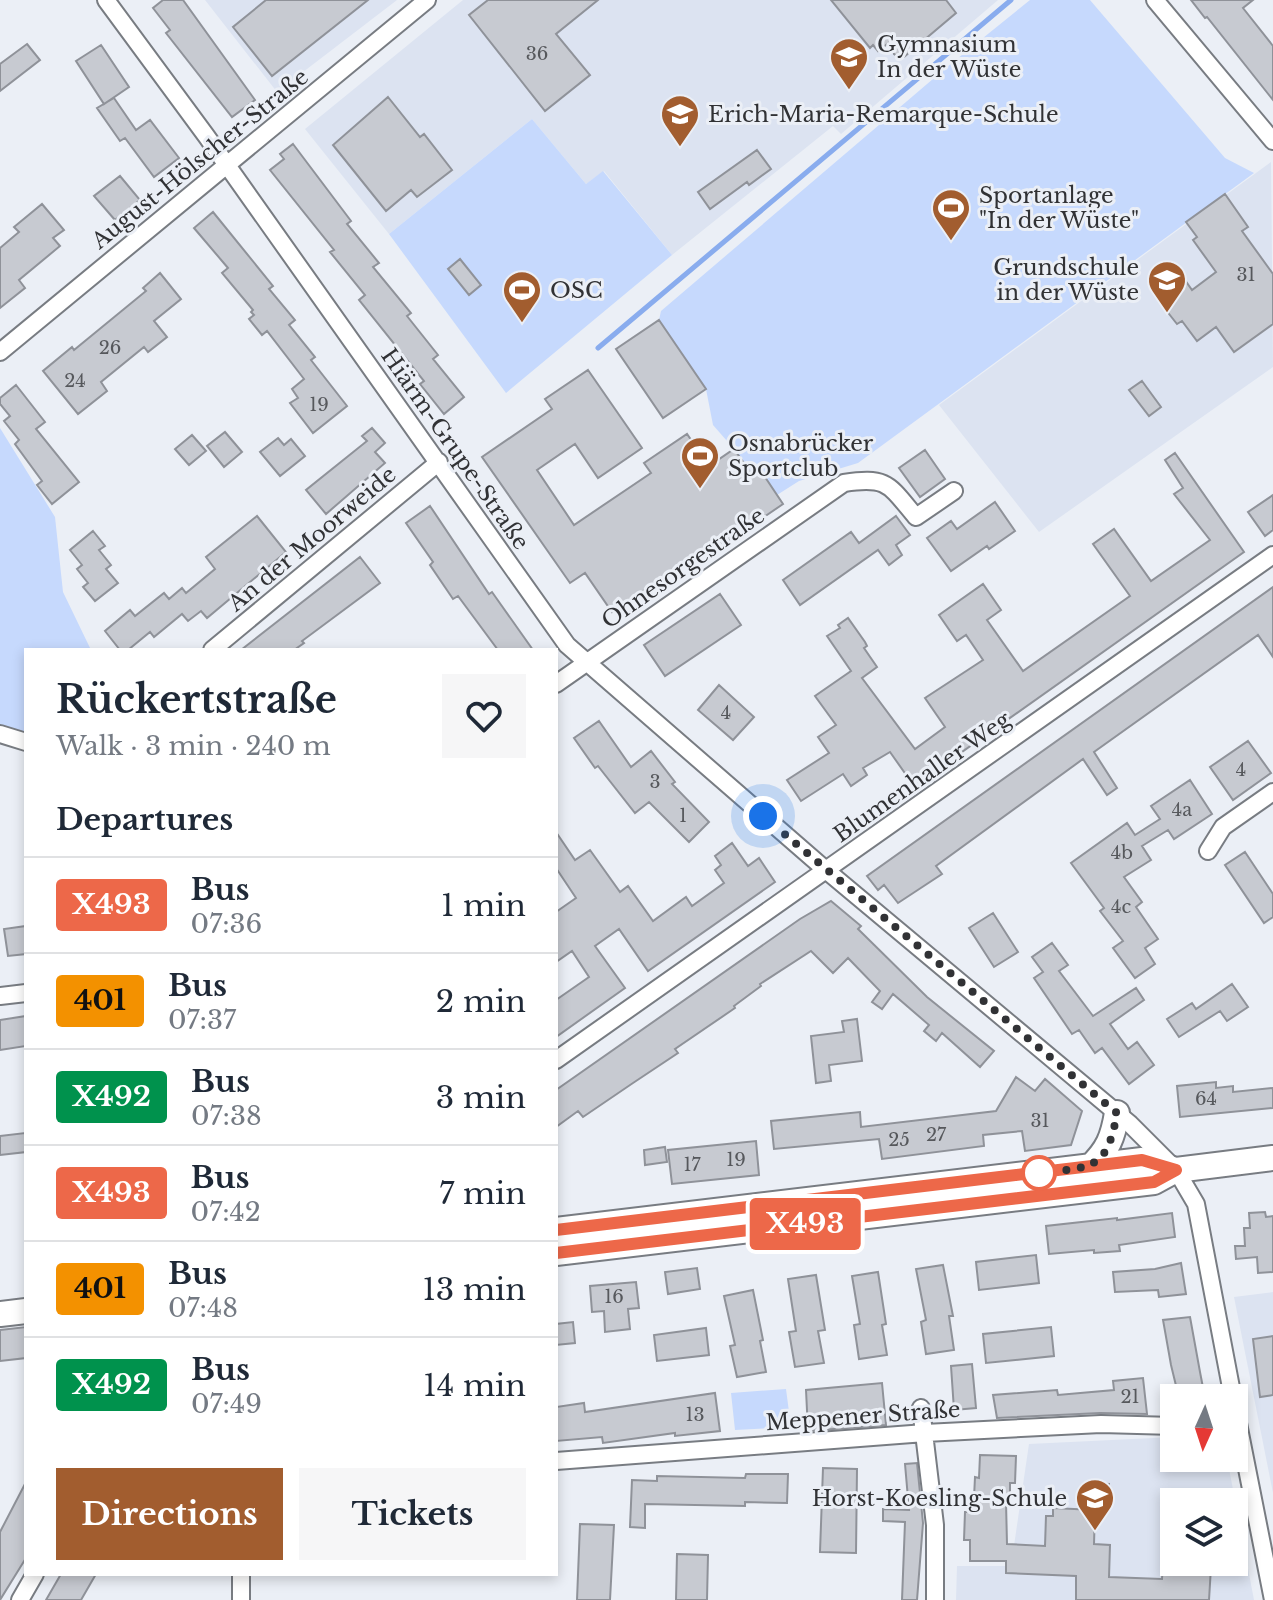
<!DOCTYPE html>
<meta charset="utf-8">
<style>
body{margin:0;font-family:"Libre Baskerville",serif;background:#f6f6f7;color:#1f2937;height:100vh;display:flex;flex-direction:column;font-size:30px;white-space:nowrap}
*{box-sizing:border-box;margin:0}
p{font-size:26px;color:#747a83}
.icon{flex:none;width:44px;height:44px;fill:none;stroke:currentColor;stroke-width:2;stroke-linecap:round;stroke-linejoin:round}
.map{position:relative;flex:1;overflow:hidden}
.sheet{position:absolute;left:24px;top:648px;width:534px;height:928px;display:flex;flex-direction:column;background:#fff;border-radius:0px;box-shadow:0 4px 12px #0003}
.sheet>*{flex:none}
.badge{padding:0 16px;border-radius:6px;font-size:28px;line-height:52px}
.needle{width:52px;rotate:183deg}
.buttons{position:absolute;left:1160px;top:1384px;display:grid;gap:16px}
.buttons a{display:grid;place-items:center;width:88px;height:88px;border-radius:0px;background:#fff;box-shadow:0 4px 12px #0003;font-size:40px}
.you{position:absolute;width:40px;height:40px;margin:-20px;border:6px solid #fff;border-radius:50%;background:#1a73e8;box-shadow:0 0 0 12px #1a73e833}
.map>.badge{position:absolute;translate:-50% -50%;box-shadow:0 0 0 4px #fff}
h2{padding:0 32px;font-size:30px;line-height:72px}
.round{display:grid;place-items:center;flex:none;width:84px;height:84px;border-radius:0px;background:#f6f6f7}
.headline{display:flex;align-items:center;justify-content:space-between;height:136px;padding:0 32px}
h1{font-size:38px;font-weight:700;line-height:60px}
.cta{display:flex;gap:16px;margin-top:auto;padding:16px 32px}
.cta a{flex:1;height:92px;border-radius:0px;background:#a25d2f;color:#fff;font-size:32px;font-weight:700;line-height:92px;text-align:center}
.cta a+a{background:#f6f6f7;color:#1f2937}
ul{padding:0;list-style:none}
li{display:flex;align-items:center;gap:24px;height:96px;padding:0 32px;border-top:2px solid #e0e1e3}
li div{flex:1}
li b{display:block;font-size:30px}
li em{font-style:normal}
li .badge{min-width:88px;font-weight:700;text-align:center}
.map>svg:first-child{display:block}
.built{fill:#dce3f1;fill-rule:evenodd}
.green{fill:#c6d9fd}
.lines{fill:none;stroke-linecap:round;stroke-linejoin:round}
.stream{stroke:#89acee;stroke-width:5}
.building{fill:#c7cad1;stroke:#8f9299;stroke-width:2}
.minor-casing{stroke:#787c82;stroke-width:20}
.secondary-casing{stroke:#787c82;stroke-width:28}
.minor{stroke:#fff;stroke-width:16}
.secondary{stroke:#fff;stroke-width:24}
.line-casing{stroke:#fff;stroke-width:18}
.line{stroke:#ed6849;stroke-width:12}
.walk{stroke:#313235;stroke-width:8;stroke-dasharray:0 14.4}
.stop-dot{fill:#fff;stroke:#ed6849;stroke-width:4}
.labels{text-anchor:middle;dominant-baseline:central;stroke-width:6;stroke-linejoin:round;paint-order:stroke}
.number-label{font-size:18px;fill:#56585c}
.poi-label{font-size:22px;fill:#313235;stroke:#ebeff6;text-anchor:start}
.street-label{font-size:22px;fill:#313235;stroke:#ebeff6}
</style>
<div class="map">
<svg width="1273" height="1600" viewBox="0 0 1273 1600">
<rect width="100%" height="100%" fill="#ebeff6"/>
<path class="built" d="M205,0H397L277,92Z
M463,0H998L841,134L833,126L672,255L604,171L586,184L532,119L389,234L305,129Z
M1271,162L1273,367L1039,532L939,405Z
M1273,1292V1493L1234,1297Z
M1174,1437V1458H1227L1254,1600H956L957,1566H1011L1029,1444ZM1174,1502H1234V1562H1174Z"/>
<path class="green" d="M1030,0H1090L1225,158L1254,173L858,463L799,481L777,495L759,469L751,473L734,449L713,425L706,389L659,320L661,311L947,67Z
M532,119L586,184L603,171L672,255L506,393L389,234Z
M0,428L55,517L63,592L91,650H26V742L0,734Z
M786,1389L791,1427L735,1430L731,1393Z"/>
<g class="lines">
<path class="stream" d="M598,348L1011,0"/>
</g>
<path class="building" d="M163,0H183L255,100L232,117L166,33L170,30L153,8Z
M266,0H368L272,76L233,27Z
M488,0H598L556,34L590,75L545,111L469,15Z
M831,0H946L956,13L904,57H899L894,54L891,41L878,51L873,45L870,48Z
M1191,0H1253L1243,8L1273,46V100L1207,17L1205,18Z
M27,44L40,60L0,91V64Z
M101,45L129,87L104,104L76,61Z
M388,97L420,137L424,134L452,170L417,197L411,190L386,211L333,145Z
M114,98L136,130L150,120L179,158L154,177L125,138L120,141L97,108Z
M293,144L351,221L347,224L379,263L373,267L411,313L407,316L438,355L433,359L464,397L444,414L420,384L424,381L359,300L365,295L330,252L334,250L270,170L284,159L280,154Z
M757,150L771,169L749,185L747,182L710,209L698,192Z
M120,176L140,200L115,220L94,196Z
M1225,194L1248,227L1242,231L1273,274V324L1234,352L1216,327L1197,341L1182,321L1177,324L1162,305L1170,299L1161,287L1180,273L1192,290L1216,272L1193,240L1197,237L1186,222Z
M42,204L64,230L53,238L60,246L19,280L25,288L0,308V248L19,232L14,227Z
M213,212L273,286L269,289L295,320L289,325L315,357L311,360L347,406L313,433L290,403L298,398L292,389L304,379L267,331L262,335L249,319L254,315L251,312L253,310L222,273L228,268L194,228Z
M460,259L481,285L469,295L448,269Z
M160,273L181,299L154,321L167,337L148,352L144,347L101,382L107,391L78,414L43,371L72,347L74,350L146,291L143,288Z
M659,320L706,389L663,418L616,349Z
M588,370L642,448L598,478L575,444L537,470L574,525L651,473L644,463L687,434L709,466L734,449L751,473L759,468L783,504L713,552L709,546L612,612L585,573L570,583L482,457L552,409L545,399Z
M1142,381L1161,407L1149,416L1129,390Z
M16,385L45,422L36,429L79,482L52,504L37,485L42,481L15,444L19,440L4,421L10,416L0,404V398Z
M372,428L385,443L375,452L385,463L326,514L306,490L367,441L362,436Z
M225,432L242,452L224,467L207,446Z
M192,435L206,451L189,465L175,449Z
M278,438L284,445L291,439L305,456L280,476L260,452Z
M925,450L945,479L920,497L899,468Z
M1175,453L1244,552L914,786L890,752L863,768L867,775L851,786L843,774L801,801L787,780L829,753L818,737L836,725L815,696L851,671L827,636L840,628L838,625L848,618L865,642L867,646L864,648L877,667L862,678L915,749L945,727L925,698L983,660L966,635L957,641L939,615L983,584L1001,610L987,620L1023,671L1130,596L1093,544L1114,529L1151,581L1210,540L1174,494L1183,488L1165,460Z
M1273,495V530L1265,536L1248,512Z
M995,502L1015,531L989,549L987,546L951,571L927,538L951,521L957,529Z
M430,506L489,594L492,592L533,650H498L458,596L453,599L430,565L433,562L406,523Z
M257,516L286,552L207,618L201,611L188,621L182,614L154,637L150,632L128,650H120L105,631L130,610L135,616L164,593L169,599L182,588L186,593L215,569L206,557Z
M896,516L910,535L896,545L902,555L889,565L878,550L800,605L783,580L851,532L859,543Z
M93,531L105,546L99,550L111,565L106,569L118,583L95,601L83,587L88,583L77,569L82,565L70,550Z
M360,557L380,583L302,641L304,643L294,650H241Z
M1273,587V657L1258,635L1094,752L1117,788L1107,795L1083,759L936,866L942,874L898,903L884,885L878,890L867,876Z
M720,594L741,625L665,676L644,645Z
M719,685L754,717L733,740L698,710Z
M599,721L631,767L651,751L675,782L672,784L709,822L689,842L649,802L635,813L598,766L595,768L574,738Z
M1248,741L1271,773L1233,800L1210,767Z
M1190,780L1212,814L1174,839L1168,830L1142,846L1151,860L1124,877L1142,902L1136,907L1158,939L1145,948L1155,964L1135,978L1113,948L1123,941L1100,911L1104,908L1071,863L1127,823L1135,835L1160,819L1151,806Z
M556,832L575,860L590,850L620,892L628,886L653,921L686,897L692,906L724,883L715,870L721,865L715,856L732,843L748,866L759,858L775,882L648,971L619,929L595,946L625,988L556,1037V1000L589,977L572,951L556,962V912L576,898L556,868Z
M1245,852L1273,894V917L1264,923L1225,865Z
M831,901L861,926L858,929L927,997L994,1051L980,1067L942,1033L936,1041L924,1031L929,1025L893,994L882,1009L872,1002L880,991L848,958L833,973L811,951L760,984L761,986L734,1006L735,1008L675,1049L678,1053L633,1083L583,1117L578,1111L556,1127V1090L800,919Z
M993,913L1018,952L994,967L969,928Z
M26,926V954L8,956L4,929Z
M1052,943L1068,965L1059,971L1093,1016L1136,988L1144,1000L1110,1024L1128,1049L1137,1042L1154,1065L1129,1084L1102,1048L1095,1053L1079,1030L1072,1034L1034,978L1043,972L1032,957Z
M1232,984L1248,1007L1227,1021L1220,1011L1179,1037L1167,1019L1192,1003L1196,1009Z
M26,1016V1046L0,1050V1020Z
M857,1019L862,1061L829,1065L831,1081L816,1083L811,1036L844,1032L842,1021Z
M1016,1077L1035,1091L1045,1079L1082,1111L1071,1145L1025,1151L1022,1131L983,1135L984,1146L882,1159L879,1139L774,1149L771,1121L860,1112L861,1127L996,1111Z
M1216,1082V1088L1233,1086V1092L1273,1088V1108L1180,1117L1177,1086Z
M25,1133L26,1152L0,1155V1136Z
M756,1141L759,1175L672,1184L668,1150Z
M665,1147L667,1162L645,1165L644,1150Z
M1265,1212L1266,1217L1273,1216V1272L1258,1273L1257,1257L1236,1259L1235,1246H1245L1244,1228H1250L1249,1213Z
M1172,1213L1175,1237L1119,1245L1120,1251L1094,1253V1250L1049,1254L1046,1226L1117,1218V1220Z
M1036,1255L1039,1283L979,1290L976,1262Z
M1181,1263L1186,1294L1159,1297L1158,1290L1115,1292L1113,1272L1155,1269Z
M943,1265L953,1316H949L954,1350L926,1354L921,1322L926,1320L916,1269Z
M697,1268L700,1289L668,1294L665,1272Z
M878,1272L886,1324L882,1325L887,1355L859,1359L854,1325L860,1324L852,1276Z
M816,1275L825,1330L818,1331L824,1363L795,1367L789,1332L796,1331L788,1279Z
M636,1282L639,1308L628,1309L630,1329L605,1332L604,1311L592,1312L590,1286Z
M753,1290L763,1340L760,1341L766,1372L737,1377L730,1346L735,1345L724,1296Z
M1190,1317L1200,1372L1205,1398H1179L1171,1365L1163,1320Z
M573,1322L575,1343L556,1345V1324Z
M26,1327V1358L0,1361V1330Z
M1051,1327L1054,1356L986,1363L983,1334Z
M706,1328L709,1355L657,1361L654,1335Z
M1273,1336V1395L1260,1397L1253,1339Z
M972,1364L976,1408L954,1410L951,1366Z
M1143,1378L1147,1414L1100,1413L997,1418L993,1395L1057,1390L1058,1395L1114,1390L1113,1381Z
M882,1383L886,1425L808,1431L806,1390Z
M715,1393L720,1431L675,1436V1433L603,1443L602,1437L556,1441V1407L584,1403L585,1412Z
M980,1455L1016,1456L1015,1483H1010V1502H1006L1007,1544L1045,1546L1046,1516H1053V1508L1095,1510L1094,1544L1110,1545L1109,1577L1162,1579L1163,1562H1202V1567H1211L1209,1600H1076V1576L1006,1573V1561H970V1540H964L965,1512H970V1498H974L975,1477L979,1478Z
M917,1463L923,1523L917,1600H902L905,1522L883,1521V1509L909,1510L905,1464Z
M823,1468L857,1469L856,1553L820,1552Z
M746,1474H788L787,1503L745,1502V1506L645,1504V1528L630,1527L632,1480L657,1481V1476L745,1478Z
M26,1482V1558L0,1600V1532Z
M1087,1483L1109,1484L1108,1499L1086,1498Z
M580,1524L614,1525L610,1600H577Z
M677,1554L708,1555L707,1600H676Z
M61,1574H96L81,1600H46Z"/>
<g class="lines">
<g class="minor-casing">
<path id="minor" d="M106,0L207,137L567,645L827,871L1130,1124L1176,1170L1196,1204L1233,1398
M1155,0L1273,141
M0,352L427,0
M212,650L439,462
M556,684L844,483C888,476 889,485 916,517L954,491
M0,734L26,742
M1208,851L1223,827L1273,792
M0,996L26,993
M556,1060L1273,555
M1234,1403L1273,1600
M921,1408L935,1525V1600
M556,1461L925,1433L1101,1424L1174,1426
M20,1600L35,1574
M241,1600V1574"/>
</g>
<g class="secondary-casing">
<path id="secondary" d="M1090,1167C1108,1150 1113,1137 1117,1113
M556,1230L1142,1160L1176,1170L1273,1158
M556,1253L1154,1182L1176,1170
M0,1314L26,1311"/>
</g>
<use href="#minor" class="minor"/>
<use href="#secondary" class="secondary"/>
</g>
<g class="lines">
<g class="line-casing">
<path id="line" d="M556,1230L1142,1160L1176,1170L1154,1182L556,1253"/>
</g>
<use href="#line" class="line"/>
<path class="walk" d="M763,816L1117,1113C1107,1171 1092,1167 1039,1173"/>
</g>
<defs>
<g id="school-pin" transform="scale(2)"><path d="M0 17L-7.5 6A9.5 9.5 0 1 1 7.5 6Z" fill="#a25d2f" stroke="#ebeff6"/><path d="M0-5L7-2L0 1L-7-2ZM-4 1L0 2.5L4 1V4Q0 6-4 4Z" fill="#fff"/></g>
<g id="stadium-pin" transform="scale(2)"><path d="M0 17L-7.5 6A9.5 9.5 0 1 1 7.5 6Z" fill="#a25d2f" stroke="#ebeff6"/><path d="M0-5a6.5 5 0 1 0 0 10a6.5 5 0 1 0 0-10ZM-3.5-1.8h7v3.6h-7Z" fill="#fff"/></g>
</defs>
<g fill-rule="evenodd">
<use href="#school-pin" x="849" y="57"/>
<use href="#school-pin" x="680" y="114"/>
<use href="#stadium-pin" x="951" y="208"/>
<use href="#school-pin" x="1167" y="280"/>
<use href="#stadium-pin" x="522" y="290"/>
<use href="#stadium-pin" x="700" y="456"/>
<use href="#school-pin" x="1095" y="1498"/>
</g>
<circle class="stop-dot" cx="1039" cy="1173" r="16"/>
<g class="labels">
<g class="number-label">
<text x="537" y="54">36</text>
<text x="1246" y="275">31</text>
<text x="110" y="348">26</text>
<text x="75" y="381">24</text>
<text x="319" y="405">19</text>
<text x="726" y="713">4</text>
<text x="1241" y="770">4</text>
<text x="655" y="782">3</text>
<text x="1182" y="810">4a</text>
<text x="683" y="816">1</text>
<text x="1122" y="853">4b</text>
<text x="1121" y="907">4c</text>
<text x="1206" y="1099">64</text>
<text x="1040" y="1121">31</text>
<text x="936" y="1135">27</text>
<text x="899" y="1140">25</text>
<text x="736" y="1160">19</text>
<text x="692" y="1165">17</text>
<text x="614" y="1297">16</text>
<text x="1130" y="1397">21</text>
<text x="695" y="1415">13</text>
</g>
<g class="poi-label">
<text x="877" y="44">Gymnasium<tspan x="877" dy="25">In der Wüste</tspan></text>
<text x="708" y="114">Erich-Maria-Remarque-Schule</text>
<text x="979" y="195">Sportanlage<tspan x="979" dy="25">"In der Wüste"</tspan></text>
<text x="1139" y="267" text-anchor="end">Grundschule<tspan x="1139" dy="25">in der Wüste</tspan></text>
<text x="550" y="290">OSC</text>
<text x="728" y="443">Osnabrücker<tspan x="728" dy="25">Sportclub</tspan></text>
<text x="1067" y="1498" text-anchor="end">Horst-Koesling-Schule</text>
</g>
<g class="street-label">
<text transform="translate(200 159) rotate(-39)">August-Hölscher-Straße</text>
<text transform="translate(455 449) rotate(55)">Hiärm-Grupe-Straße</text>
<text transform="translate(312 539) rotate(-40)">An der Moorweide</text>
<text transform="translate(683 568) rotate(-35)">Ohnesorgestraße</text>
<text transform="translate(922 777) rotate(-35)">Blumenhaller Weg</text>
<text transform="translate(863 1416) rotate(-4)">Meppener Straße</text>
</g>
</g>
</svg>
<div class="buttons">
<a><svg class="needle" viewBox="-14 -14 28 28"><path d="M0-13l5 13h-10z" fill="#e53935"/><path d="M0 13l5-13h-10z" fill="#747a83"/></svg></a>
<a><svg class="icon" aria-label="layers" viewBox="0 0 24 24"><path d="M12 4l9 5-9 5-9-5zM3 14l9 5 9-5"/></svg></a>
</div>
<div class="you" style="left:763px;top:816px"></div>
<b class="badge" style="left:805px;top:1224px;background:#ed6849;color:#fff">X493</b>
<section class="sheet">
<div class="headline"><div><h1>Rückertstraße</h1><p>Walk · 3 min · 240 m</p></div><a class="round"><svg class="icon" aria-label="heart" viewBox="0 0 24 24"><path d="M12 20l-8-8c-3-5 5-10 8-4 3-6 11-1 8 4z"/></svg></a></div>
<h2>Departures</h2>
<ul>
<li><span class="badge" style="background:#ed6849;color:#fff">X493</span><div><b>Bus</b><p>07:36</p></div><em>1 min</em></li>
<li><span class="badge" style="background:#f39100;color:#111">401</span><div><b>Bus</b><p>07:37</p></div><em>2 min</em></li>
<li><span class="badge" style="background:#00924d;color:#fff">X492</span><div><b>Bus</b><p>07:38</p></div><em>3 min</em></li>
<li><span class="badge" style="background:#ed6849;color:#fff">X493</span><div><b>Bus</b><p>07:42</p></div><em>7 min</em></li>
<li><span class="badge" style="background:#f39100;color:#111">401</span><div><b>Bus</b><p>07:48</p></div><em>13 min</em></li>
<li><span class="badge" style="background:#00924d;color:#fff">X492</span><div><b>Bus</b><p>07:49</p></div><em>14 min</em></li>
</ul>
<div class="cta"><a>Directions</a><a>Tickets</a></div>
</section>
</div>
